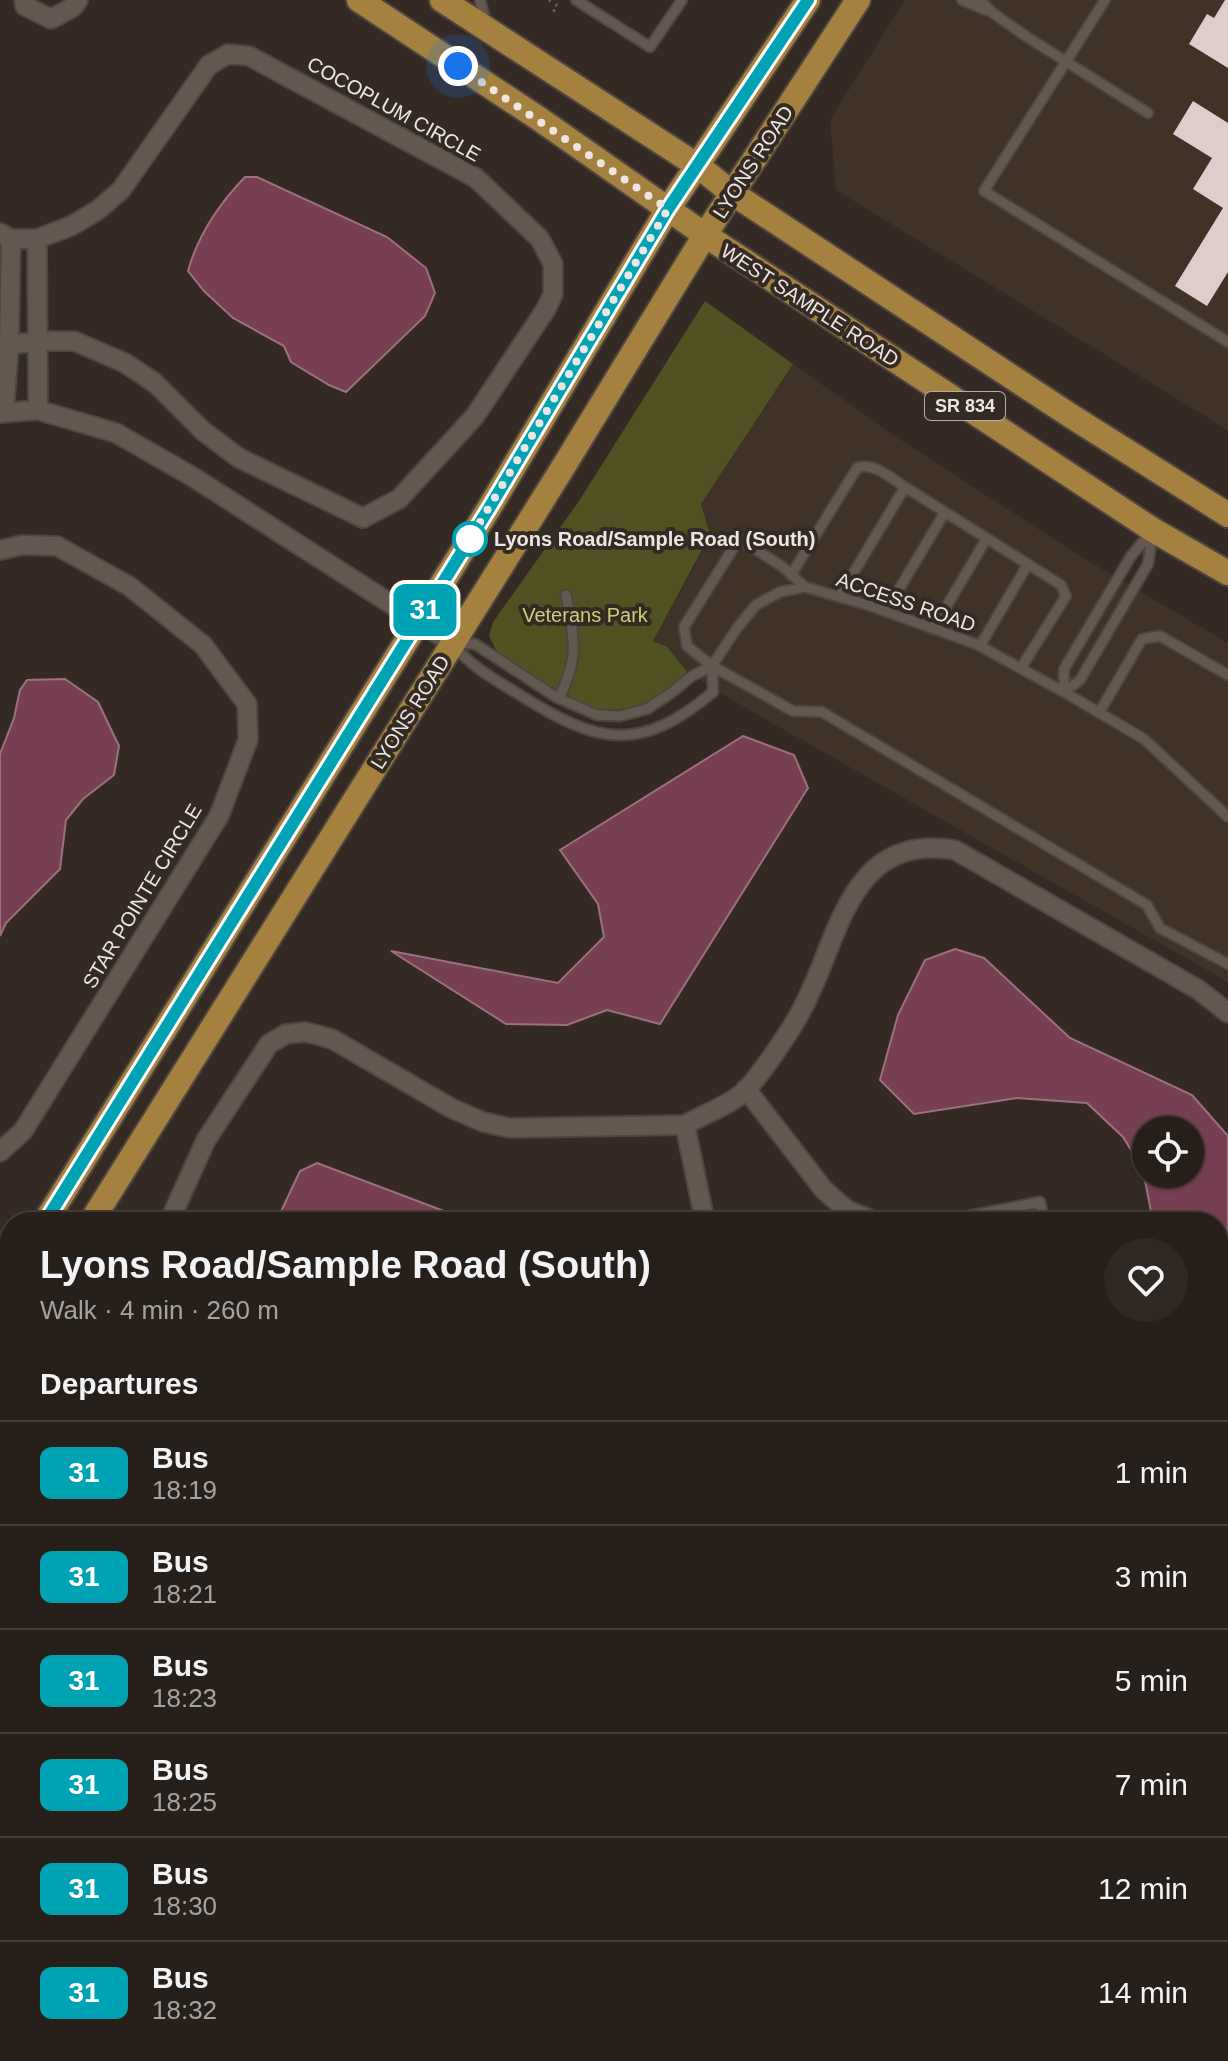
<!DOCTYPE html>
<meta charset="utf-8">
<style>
body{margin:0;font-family:Helvetica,sans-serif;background:#2f2823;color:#f1f3f6;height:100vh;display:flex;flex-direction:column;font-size:30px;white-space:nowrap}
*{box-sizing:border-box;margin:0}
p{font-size:26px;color:#a4a3a2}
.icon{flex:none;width:44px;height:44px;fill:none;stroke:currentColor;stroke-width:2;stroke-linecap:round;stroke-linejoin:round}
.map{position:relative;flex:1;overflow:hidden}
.side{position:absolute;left:0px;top:1212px;width:1228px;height:850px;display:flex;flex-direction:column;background:#27201a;border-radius:32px 32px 0 0;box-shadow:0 2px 6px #0004,0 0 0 2px #433e39}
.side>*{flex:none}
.badge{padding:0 16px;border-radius:12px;font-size:28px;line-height:52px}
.tools{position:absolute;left:1132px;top:1116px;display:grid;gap:16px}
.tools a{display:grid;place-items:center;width:72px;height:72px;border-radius:50%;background:#27201a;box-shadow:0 2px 6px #0004,0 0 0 2px #433e39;font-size:40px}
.you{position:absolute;width:40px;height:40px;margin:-20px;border:6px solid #fff;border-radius:50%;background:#1a73e8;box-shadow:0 0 0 12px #1a73e833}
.map>.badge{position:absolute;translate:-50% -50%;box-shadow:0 0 0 4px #fff}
h2{padding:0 40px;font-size:30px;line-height:72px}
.round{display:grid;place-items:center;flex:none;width:84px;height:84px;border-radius:42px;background:#2f2823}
.head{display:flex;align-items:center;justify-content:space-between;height:136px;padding:0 40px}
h1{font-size:38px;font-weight:800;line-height:60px}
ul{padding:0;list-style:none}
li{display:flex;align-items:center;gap:24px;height:104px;padding:0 40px;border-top:2px solid #433e39}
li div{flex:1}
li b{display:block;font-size:30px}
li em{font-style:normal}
li .badge{min-width:88px;font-weight:700;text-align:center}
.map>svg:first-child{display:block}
.built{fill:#413228}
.green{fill:#515121}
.water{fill:#773f52;stroke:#9a717d;stroke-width:2;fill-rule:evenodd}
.building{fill:#decdcb}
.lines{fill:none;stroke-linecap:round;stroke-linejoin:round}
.lane-casing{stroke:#4e4540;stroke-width:13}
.street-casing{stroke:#4e4540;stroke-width:22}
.primary-casing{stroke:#4e4540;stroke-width:28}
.path{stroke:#716862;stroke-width:3;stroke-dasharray:2 6;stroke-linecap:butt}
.lane{stroke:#635850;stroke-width:9}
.street{stroke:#635850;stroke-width:18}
.primary{stroke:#a4813e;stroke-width:24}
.line-casing{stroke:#fff;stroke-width:18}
.line{stroke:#00a3b4;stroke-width:12}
.walk{stroke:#ece5e1;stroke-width:8;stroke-dasharray:0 14.4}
.stop-dot{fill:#fff;stroke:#00a3b4;stroke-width:4}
.labels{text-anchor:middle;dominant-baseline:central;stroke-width:8;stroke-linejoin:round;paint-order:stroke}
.shield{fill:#342a23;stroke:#b5ada8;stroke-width:2}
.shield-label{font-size:18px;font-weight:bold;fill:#ece5e1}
.street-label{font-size:20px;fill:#ece5e1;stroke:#342a23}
.stop-label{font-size:20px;font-weight:bold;fill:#ece5e1;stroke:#342a23;text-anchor:start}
.park-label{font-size:20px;fill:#cccd75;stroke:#342a23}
</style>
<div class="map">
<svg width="1228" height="2061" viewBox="0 0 1228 2061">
<rect width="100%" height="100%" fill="#342a23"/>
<path class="built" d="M905,0H1228V430L836,190L830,120Z
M793,364L890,433L1083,558L1228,643V982L744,707L687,671L682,662L653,641L702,552L701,504Z"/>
<path class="green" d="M705,301L793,364L701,504L710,535L653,641L667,647L687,671C665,701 631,714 594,708C573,704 518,665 497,652L489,636L493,622L579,501Z"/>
<path class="water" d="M245,177H257L387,237L426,268L435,293L425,316L346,392L329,385L291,362L284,346L233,318L204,291L188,271C198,235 219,204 245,177Z
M65,679L98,702L119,746L114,775L83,799L66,820L60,869L6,923L0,936V754L14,718L20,690L27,680Z
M743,736L794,755L808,788L660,1024L607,1010L567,1025L506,1024L391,951L558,983L604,937L598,904L560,850Z
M955,949L984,958L1070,1038L1192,1095L1228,1136V1278L1218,1279V1222H1153L1143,1170L1123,1137L1087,1103L1017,1098L914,1114L880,1080L898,1015L925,960ZM1146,1130H1190V1174H1146Z
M317,1163L457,1216L546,1222H276L300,1171Z
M1218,1595L1228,1602V1779L1218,1795V1705L1223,1687L1218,1679Z
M10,1679V1773L0,1768V1698Z
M0,2029L10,2035V2052H38L50,2061H0Z
M296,2052H397L394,2061H289Z
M461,2052H608L623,2061H489Z
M674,2052H740L746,2061H668Z
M1134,2052H1163L1161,2061H1132Z"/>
<path class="building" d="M1225,0H1228V68L1189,44L1207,14L1214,18Z
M1193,101L1228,123V272L1207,306L1175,286L1223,208L1193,189L1212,158L1173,134Z"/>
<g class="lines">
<g class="lane-casing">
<path id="lane" d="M480,0L486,23
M576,0L650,47L682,0
M962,0L986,10
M980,0L993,13L1027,37L1148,113
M1105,0L984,191L1228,342
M1153,530L1148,564L1080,680L1064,692V669L1131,556Z
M791,575L857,468C873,461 892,479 905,487
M805,587L783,567L739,539L684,627L687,646L712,666L793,711L822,712L1147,905L1160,928L1228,964
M839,597L905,487L1061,585L1066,596L1021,668
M886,611L945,512
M933,629L987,538
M980,646L1028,564
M712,666L713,692C639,754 598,744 520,695C494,679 471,667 452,643L475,644L556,697L597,715L620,716L647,709L671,693L692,676L712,666L737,628L756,605L780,592L805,587L868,605L976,644L1064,692L1144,739L1228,817
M559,698C580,655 574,640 566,595
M1099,713L1142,639L1160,636L1228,675
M956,1222L959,1218L1040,1202L1044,1222
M1033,2052L1036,2061
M946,2061L958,2052"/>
</g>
<g class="street-casing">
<path id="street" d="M24,0L25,6L51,19L73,7L78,0
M0,233L11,239H37L71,226L98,210L121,190L209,65L228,54L249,56L476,178L540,239L553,264V294L546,309L475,416L399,499L363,518L239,458L203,431L155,383L125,363L74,341H38L0,346
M37,239L38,410
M4,412L9,345L11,239
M0,413L38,410L116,433L193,477L452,643
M0,550L22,545L57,546L129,586L203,645L247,704L248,740L219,816L23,1131L0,1152
M746,1089L824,1190L847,1210L876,1222
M169,1222L206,1140L269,1044L286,1034L306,1032L332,1039L451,1108L483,1122L510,1128L685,1125
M705,1222L685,1125C704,1114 733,1104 748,1088C762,1072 790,1032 800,1013C840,942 846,832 955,850L1199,990L1228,1013
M0,1379L10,1385
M1218,1389L1228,1391
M0,1480L10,1472
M1218,1552L1228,1558
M0,1898L10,1907
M914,2052L921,2061
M90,2061L95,2052
M150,2061L151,2052
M189,2061L190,2052"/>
</g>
<g class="primary-casing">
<path id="primary" d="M359,0L538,118L705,235L1153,530L1228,573
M442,0L698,166L732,193L1071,416L1228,515
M45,1222L488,510L668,209L808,0
M91,1222L562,469L705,235L858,0
M0,1295L10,1278
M0,1365L10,1349"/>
</g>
<path class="path" d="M549,0L558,6L552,13"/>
<use href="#lane" class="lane"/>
<use href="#street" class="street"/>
<use href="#primary" class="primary"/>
</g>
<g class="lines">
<g class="line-casing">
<path id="line" d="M45,1222L488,510L668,209L808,0"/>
</g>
<use href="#line" class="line"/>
<path class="walk" d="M458,66L668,209L470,539"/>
</g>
<circle class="stop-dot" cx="470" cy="539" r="16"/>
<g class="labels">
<rect class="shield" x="925" y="392" width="80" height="28" rx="6"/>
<g class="shield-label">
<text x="965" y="406">SR 834</text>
</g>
<g class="street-label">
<text transform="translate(394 109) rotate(29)">COCOPLUM CIRCLE</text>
<text transform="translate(753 162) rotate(-57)">LYONS ROAD</text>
<text transform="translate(810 305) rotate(33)">WEST SAMPLE ROAD</text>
<text transform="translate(906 602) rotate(19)">ACCESS ROAD</text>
<text transform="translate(410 712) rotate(-58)">LYONS ROAD</text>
<text transform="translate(142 896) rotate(-59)">STAR POINTE CIRCLE</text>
</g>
<g class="stop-label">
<text x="494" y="539">Lyons Road/Sample Road (South)</text>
</g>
<g class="park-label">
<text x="585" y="615">Veterans Park</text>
</g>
</g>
</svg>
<div class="tools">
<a><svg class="icon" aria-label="locate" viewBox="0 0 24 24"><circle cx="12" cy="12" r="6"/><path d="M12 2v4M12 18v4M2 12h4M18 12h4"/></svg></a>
</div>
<div class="you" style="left:458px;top:66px"></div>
<b class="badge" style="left:425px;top:610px;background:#00a3b4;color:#fff">31</b>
<section class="side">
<div class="head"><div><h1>Lyons Road/Sample Road (South)</h1><p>Walk · 4 min · 260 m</p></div><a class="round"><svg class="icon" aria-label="heart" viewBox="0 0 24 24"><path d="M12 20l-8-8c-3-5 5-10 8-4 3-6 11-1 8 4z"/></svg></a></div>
<h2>Departures</h2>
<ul>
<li><span class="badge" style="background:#00a3b4;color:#fff">31</span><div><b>Bus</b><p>18:19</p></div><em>1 min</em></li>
<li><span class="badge" style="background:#00a3b4;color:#fff">31</span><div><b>Bus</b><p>18:21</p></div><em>3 min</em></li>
<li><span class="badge" style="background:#00a3b4;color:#fff">31</span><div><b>Bus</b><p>18:23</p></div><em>5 min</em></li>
<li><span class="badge" style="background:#00a3b4;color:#fff">31</span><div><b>Bus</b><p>18:25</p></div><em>7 min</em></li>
<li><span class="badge" style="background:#00a3b4;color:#fff">31</span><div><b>Bus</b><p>18:30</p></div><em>12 min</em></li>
<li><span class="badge" style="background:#00a3b4;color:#fff">31</span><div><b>Bus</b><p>18:32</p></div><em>14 min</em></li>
</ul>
</section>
</div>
